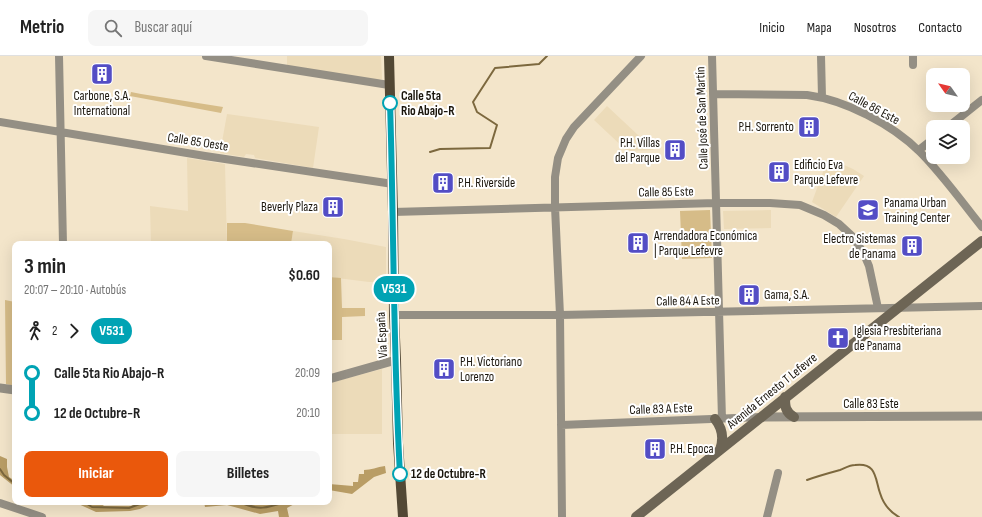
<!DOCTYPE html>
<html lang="es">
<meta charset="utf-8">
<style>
body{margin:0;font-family:"Sofia Sans Condensed",sans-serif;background:#f6f6f6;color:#222;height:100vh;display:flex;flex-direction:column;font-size:15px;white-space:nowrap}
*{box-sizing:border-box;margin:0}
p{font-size:13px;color:#767676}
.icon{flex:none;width:22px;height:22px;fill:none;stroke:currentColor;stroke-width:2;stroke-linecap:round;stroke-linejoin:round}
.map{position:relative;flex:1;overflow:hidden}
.drawer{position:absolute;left:12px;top:185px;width:320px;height:264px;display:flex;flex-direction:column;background:#fff;border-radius:8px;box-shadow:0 4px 16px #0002}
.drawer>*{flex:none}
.badge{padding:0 8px;border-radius:13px;font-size:14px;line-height:26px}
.needle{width:26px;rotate:304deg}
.fabs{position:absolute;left:926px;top:12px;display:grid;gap:8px}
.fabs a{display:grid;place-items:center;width:44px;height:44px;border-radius:8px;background:#fff;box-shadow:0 4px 16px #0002;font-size:20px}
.map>.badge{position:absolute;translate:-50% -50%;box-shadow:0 0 0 2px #fff}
.legs{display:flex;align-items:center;gap:6px;height:44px;padding:0 12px;font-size:13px}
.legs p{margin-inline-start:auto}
.overview{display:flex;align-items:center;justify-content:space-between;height:68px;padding:0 12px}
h1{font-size:22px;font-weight:700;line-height:30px}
.button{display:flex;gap:8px;margin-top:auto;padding:8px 12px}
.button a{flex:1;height:46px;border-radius:8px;background:#ea580c;color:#fff;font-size:16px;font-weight:700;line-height:46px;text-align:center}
.button a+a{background:#f6f6f6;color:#222}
ul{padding:0 12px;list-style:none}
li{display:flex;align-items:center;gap:14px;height:40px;font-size:15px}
li i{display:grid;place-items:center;width:6px;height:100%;margin:0 5px;background:currentColor}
li i::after{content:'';width:10px;height:10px;margin:-5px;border:3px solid;border-radius:50%;background:#fff}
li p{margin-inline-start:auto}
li:first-child i{background:linear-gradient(#0000 50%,currentColor 0)}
li:last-child i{background:linear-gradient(currentColor 50%,#0000 0)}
header{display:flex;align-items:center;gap:24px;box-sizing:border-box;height:56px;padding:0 20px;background:#fff;border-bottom:1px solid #e0e0e0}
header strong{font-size:19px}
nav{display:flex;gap:22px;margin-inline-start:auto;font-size:14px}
.search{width:280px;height:36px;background:#f6f6f6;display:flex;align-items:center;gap:10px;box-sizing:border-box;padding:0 14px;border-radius:8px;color:#767676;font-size:15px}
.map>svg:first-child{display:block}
.built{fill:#ecdbb9}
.green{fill:#d6bc88}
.forest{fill:#b99d65}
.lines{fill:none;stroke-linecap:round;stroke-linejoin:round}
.stream{stroke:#7c683e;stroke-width:2}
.minor{stroke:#948f84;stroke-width:8}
.tertiary{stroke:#948f84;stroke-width:9}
.secondary{stroke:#6d6555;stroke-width:10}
.primary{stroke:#524835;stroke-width:10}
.line-1-casing{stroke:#fff;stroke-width:9}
.line-1{stroke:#00a3b4;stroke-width:6}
.stop-1-dot{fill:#fff;stroke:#00a3b4;stroke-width:2}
.labels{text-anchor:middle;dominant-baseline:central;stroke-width:4;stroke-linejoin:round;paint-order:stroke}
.poi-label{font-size:13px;fill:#1a150c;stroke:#fff;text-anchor:start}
.stop-label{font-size:13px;font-weight:bold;fill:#1a150c;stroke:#fff;text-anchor:start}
.street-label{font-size:13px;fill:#1a150c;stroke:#fff}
</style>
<header>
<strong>Metrio</strong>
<div class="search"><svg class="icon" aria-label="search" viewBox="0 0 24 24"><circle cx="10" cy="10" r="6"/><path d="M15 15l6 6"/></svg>Buscar aquí</div>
<nav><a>Inicio</a><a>Mapa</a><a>Nosotros</a><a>Contacto</a></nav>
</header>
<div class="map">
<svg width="982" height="461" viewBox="0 0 982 461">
<rect width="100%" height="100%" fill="#f3e5ca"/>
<path class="built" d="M287,0H381L382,23L377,24L287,10Z
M607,50L654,94L627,95L594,64Z
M227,58L319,71L313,112L255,102L254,99L246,98L244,101L220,97Z
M187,102L225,108L227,188H151L150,150L188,155Z
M828,102L853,113L864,120L836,161L812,146Z
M771,154V172L724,173L723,155Z
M293,175L344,183L386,191V226H369L329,221V188H291Z
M382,313V378H329V327Z"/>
<path class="green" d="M131,36L141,38L223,51L221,57L130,40Z
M710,154L712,202L682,203L680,155Z
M227,167H245L293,175L291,188H227Z
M329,221L341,222L342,252H365V260L342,261V284H329Z
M5,244L15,246V330L6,328Z"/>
<path class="forest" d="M0,400L7,403V411L9,421L15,425V431L0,419Z
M385,410L386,417L374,421L352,438L329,434V428L353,430V426H358L359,418H364V414C371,414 377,411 385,410Z
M74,446H99L104,450H131L139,446H164L151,448L140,453L130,455L96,456Z
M204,446H246L250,447L254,446H298L287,452L289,461H279L278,455L260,458L227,449L205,451Z"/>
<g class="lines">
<path class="stream" d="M430,96L440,93L490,92L497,69L477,56L473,46L495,12L539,8L547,0
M0,413L4,419L15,428
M807,424C818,420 829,417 840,414C845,412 850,409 855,409C877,406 875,423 880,437C883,447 890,456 899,461
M84,446L92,451L129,452L145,446
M240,446C258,455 267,452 285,446"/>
<path class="minor" d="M59,0L63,188
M206,0L389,29
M712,0L722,363
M821,0L822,41
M913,0V9
M713,38L807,39C845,44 892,68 920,96C942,118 962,146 982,171
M0,66L205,100L393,128
M948,71L982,44
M919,94L933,83
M393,156L716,147H770L800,149L824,159L839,168L852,180L863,196L869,210L878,252
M394,259H560L982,250
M561,369L761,361
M0,447L42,461
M562,461L560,259L555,151V121L558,102L566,83L574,71L641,0
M767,461L778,417"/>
<path class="tertiary" d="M329,323L396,304
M0,332L15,334
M761,361L982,360"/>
<path class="secondary" d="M785,341C785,350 785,356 794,361
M715,363C723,373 724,383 720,394
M636,461L982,185"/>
<path class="primary" d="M389,0L393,156L394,259L396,304L398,387L403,461"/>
</g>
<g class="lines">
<g class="line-1-casing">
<path id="line-1" d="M390,47C394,171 393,295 400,418"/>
</g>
<use href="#line-1" class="line-1"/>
</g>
<defs>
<g id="building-square" transform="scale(1.15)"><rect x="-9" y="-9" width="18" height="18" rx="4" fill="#534dc5" stroke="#fff"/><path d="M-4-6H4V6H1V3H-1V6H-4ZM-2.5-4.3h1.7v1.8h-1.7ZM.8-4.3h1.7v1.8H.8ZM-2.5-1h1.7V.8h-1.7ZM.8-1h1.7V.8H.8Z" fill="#fff"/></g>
<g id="school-square" transform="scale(1.15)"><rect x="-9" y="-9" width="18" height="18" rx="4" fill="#534dc5" stroke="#fff"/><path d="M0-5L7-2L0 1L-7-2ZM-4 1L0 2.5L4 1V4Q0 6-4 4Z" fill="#fff"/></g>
<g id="church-square" transform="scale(1.15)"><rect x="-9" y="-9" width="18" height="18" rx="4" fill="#534dc5" stroke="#fff"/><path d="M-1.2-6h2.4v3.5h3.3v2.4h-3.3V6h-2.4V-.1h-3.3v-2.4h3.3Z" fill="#fff"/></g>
</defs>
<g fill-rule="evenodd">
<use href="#building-square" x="102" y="18"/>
<use href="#building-square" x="809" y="71"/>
<use href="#building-square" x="675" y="94"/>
<use href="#building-square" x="779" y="116"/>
<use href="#building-square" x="443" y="127"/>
<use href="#building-square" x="333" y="151"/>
<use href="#school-square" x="868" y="154"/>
<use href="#building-square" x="638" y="187"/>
<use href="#building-square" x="912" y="190"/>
<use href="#building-square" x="749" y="239"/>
<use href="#church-square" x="838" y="282"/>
<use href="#building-square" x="444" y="313"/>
<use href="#building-square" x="655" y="393"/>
</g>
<g class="stop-1-dot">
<circle cx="390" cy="47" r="7"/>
<circle cx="400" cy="418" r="7"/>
</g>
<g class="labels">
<g class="poi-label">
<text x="102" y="40" text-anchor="middle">Carbone, S.A.<tspan x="102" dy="15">International</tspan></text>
<text x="794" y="71" text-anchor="end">P.H. Sorrento</text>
<text x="660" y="87" text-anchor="end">P.H. Villas<tspan x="660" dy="15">del Parque</tspan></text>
<text x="794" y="109">Edificio Eva<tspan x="794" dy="15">Parque Lefevre</tspan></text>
<text x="458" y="127">P.H. Riverside</text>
<text x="884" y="147">Panama Urban<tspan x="884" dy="15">Training Center</tspan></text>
<text x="318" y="151" text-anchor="end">Beverly Plaza</text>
<text x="654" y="180">Arrendadora Económica<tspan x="654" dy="15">| Parque Lefevre</tspan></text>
<text x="896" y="183" text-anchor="end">Electro Sistemas<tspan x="896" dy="15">de Panama</tspan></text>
<text x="764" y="239">Gama, S.A.</text>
<text x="854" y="275">Iglesia Presbiteriana<tspan x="854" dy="15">de Panama</tspan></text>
<text x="460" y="306">P.H. Victoriano<tspan x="460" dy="15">Lorenzo</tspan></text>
<text x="670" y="393">P.H. Epoca</text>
</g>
<g class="stop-label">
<text x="401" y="40">Calle 5ta<tspan x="401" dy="15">Rio Abajo-R</tspan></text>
<text x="411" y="418">12 de Octubre-R</text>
</g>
<g class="street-label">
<text transform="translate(874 52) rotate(28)">Calle 86 Este</text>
<text transform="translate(702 62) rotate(-92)">Calle José de San Martín</text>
<text transform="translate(198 86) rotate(9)">Calle 85 Oeste</text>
<text transform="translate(666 136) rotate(-1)">Calle 85 Este</text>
<text transform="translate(688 245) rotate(-1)">Calle 84 A Este</text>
<text transform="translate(382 279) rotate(-93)">Vía España</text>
<text transform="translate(772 335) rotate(-39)">Avenida Ernesto T Lefevre</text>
<text x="871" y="348">Calle 83 Este</text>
<text transform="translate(661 353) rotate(-2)">Calle 83 A Este</text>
</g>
</g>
</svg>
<div class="fabs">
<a><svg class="needle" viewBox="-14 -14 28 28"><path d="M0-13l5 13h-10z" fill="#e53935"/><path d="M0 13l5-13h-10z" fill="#767676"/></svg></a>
<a><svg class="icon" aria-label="layers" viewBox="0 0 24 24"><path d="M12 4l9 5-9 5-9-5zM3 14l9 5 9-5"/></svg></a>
</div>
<b class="badge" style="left:394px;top:233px;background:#00a3b4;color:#fff">V531</b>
<section class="drawer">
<div class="overview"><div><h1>3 min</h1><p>20:07 – 20:10 · Autobús</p></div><b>$0.60</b></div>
<div class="legs"><svg class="icon" aria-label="walk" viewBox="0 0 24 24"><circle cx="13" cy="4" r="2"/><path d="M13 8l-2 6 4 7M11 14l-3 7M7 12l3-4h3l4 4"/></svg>2<svg class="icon" aria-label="forward" viewBox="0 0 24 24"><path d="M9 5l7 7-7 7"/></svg><b class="badge" style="background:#00a3b4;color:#fff">V531</b></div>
<ul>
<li><i style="color:#00a3b4"></i><b>Calle 5ta Rio Abajo-R</b><p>20:09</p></li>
<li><i style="color:#00a3b4"></i><b>12 de Octubre-R</b><p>20:10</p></li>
</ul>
<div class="button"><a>Iniciar</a><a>Billetes</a></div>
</section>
</div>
